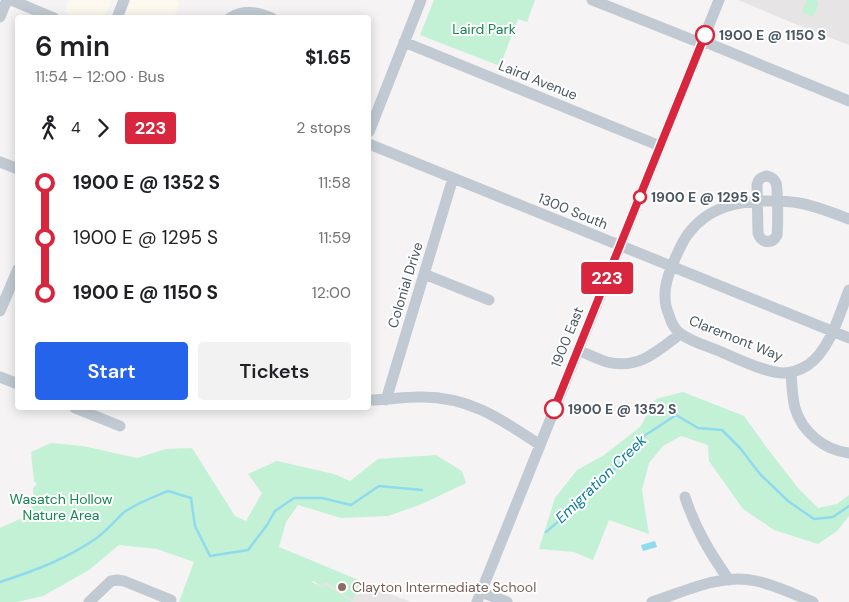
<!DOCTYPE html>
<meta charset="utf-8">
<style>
body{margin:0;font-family:"DM Sans",sans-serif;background:#f2f2f2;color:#202124;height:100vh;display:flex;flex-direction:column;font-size:19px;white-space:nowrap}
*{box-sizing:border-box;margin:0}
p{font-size:16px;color:#757577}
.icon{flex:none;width:28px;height:28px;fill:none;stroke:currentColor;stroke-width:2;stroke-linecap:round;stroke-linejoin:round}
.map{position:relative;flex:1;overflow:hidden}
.panel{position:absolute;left:15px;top:15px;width:356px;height:395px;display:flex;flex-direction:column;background:#fff;border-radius:5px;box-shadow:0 2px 12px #0003}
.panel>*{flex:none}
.badge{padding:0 10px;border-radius:4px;font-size:18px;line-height:32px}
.map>.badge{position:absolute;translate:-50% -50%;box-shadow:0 0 0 2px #fff}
.legs{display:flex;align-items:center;gap:8px;height:55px;padding:0 20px;font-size:16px}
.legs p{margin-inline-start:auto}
.summary{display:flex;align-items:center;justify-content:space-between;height:85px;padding:0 20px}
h1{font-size:28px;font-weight:600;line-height:38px}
.action{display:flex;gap:10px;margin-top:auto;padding:10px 20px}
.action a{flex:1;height:58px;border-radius:5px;background:#2563eb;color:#fff;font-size:20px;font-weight:600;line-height:58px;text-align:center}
.action a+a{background:#f2f2f2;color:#202124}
ul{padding:0 20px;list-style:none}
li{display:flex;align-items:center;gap:18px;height:55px;font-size:19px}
li i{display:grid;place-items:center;width:8px;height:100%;margin:0 6px;background:currentColor}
li i::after{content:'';width:12px;height:12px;margin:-6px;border:4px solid;border-radius:50%;background:#fff}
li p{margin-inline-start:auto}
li:first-child i{background:linear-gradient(#0000 50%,currentColor 0)}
li:last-child i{background:linear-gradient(currentColor 50%,#0000 0)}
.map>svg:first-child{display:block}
.commercial{fill:#fdf9ef}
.education{fill:#e6e4e5}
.green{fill:#c3f1d5}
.water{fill:#90daee}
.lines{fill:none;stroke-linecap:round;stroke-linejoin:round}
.stream{stroke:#90daee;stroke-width:2.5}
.minor{stroke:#c1cad2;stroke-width:11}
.line-1-casing{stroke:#fff;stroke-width:11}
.line-1{stroke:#d7263d;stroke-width:8}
.stop-1-dot{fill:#fff;stroke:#d7263d;stroke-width:2.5}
.education-dot{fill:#8d6e63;stroke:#fff;stroke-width:2}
.labels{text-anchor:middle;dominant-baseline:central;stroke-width:4;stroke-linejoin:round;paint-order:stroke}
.park-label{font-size:14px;fill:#17864f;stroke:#fff}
.stop-label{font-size:14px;font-weight:bold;fill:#4a5661;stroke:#fff;text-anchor:start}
.street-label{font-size:14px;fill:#4a5661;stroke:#fff}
.education-label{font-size:14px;fill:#785e54;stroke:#fff;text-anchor:start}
.water-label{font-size:15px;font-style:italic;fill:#0c7c9b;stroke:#fff}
</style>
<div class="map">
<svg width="849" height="602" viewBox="0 0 849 602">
<rect width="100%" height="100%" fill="#f5f3f3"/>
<path class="commercial" d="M69,0H112L105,17L76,18L64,12Z
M131,0H176L180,2L174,17H124Z"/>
<path class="education" d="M738,0H849V45L793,23Z
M331,572L411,602H295Z"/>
<path class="green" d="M434,0H535L527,22L518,19L500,66L420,35Z
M807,0H814L819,2L813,17L802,12Z
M683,392L744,416L767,448L798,488L818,508L837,504L849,495V516L837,531L818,544L774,530L743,509L709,461L708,445L681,436L663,446L649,463L642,490L649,534L609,520L593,560L574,552L539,549L555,498L577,470L604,455L640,427L656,399Z
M51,443L83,446L137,458L166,449L192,448L235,516L246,521L262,493L248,474L277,461L334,474L350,481L378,459L436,455L462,471L466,483L422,504L388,516L341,518L298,505L286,522L279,547L361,581L353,600L327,583H324L322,586L313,581L312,582L322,588L324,586L326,585L352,602H179L194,562L157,549L119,545L89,570L43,596L17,602H0V528C6,525 22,519 26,515C33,508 34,497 33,488L37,484L34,481L31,452Z"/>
<path class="water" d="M655,541L657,547L643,551L641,545Z"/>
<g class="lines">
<path class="stream" d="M546,532L573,509L592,489L625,459L644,436L676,415L698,428L722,430L740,448L760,474L788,501L814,519L833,517L849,506
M0,582C34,571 69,558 98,537C107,530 115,521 123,513C136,503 154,497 168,491L191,498L195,526L210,556L248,550L267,525L275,511L294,498H322L351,505L379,486L422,490"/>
<path class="minor" d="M11,0L54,18
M592,0L693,40L710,44L849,101
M0,17L7,0
M117,18L124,0
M230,18C244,9 257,12 272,18
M404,42L660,146
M369,132L421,0
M369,144L849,338
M0,162L18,169
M767,176C771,177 774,178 776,183C778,189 778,226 777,235C772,245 761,243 758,233L757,185C758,179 761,177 767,176Z
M849,219C833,213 816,206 799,203C789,201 779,201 769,201C737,201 708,207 688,234C682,242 678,252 674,261C666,279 661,297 669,315C671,322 675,330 681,334C692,342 707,346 719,351C736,358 766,373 783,373C792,373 800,370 808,365C830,350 839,315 849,290
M424,274L489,300
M0,311L18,269
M578,350C588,354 597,359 607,362C638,370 658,351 680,334
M791,373C792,384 792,396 795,408C802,432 824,450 849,453
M0,377L18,384
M369,400C386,400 402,397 419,397C469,396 501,419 540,445
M386,400L453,178
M75,408L120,426
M685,497C695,528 710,553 729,580
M481,592L507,602
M89,602L111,581L117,580L124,581L171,600L170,602
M477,602L719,0
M652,602C684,592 720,573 756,581C775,585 794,594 813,602"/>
</g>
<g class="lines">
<g class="line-1-casing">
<path id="line-1" d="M554,409L705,35"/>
</g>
<use href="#line-1" class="line-1"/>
</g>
<g class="stop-1-dot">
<circle cx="705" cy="35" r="9"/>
<circle cx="640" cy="197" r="6"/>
<circle cx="554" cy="409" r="9"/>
</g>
<circle class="education-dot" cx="342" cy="587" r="5"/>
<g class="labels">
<g class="park-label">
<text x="484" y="29">Laird Park</text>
<text x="61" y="499">Wasatch Hollow<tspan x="61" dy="16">Nature Area</tspan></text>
</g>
<g class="stop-label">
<text x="719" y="35">1900 E @ 1150 S</text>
<text x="651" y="197">1900 E @ 1295 S</text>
<text x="568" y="409">1900 E @ 1352 S</text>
</g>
<g class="street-label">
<text transform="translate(538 80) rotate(22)">Laird Avenue</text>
<text transform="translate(573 211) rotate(22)">1300 South</text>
<text transform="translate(405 285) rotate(-73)">Colonial Drive</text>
<text transform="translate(567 337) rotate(-68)">1900 East</text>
<text transform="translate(736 338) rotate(22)">Claremont Way</text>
</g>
<g class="education-label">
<text x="352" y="587">Clayton Intermediate School</text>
</g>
<g class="water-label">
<text transform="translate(601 479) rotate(-44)">Emigration Creek</text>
</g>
</g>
</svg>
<b class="badge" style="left:607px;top:278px;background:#d7263d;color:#fff">223</b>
<section class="panel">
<div class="summary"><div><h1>6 min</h1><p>11:54 – 12:00 · Bus</p></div><b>$1.65</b></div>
<div class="legs"><svg class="icon" aria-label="walk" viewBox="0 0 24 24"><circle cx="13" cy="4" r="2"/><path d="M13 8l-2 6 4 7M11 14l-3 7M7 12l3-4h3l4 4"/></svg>4<svg class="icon" aria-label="forward" viewBox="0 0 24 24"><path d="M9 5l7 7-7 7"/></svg><b class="badge" style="background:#d7263d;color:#fff">223</b><p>2 stops</p></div>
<ul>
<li><i style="color:#d7263d"></i><b>1900 E @ 1352 S</b><p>11:58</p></li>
<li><i style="color:#d7263d"></i><span>1900 E @ 1295 S</span><p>11:59</p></li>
<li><i style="color:#d7263d"></i><b>1900 E @ 1150 S</b><p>12:00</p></li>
</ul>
<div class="action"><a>Start</a><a>Tickets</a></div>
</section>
</div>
